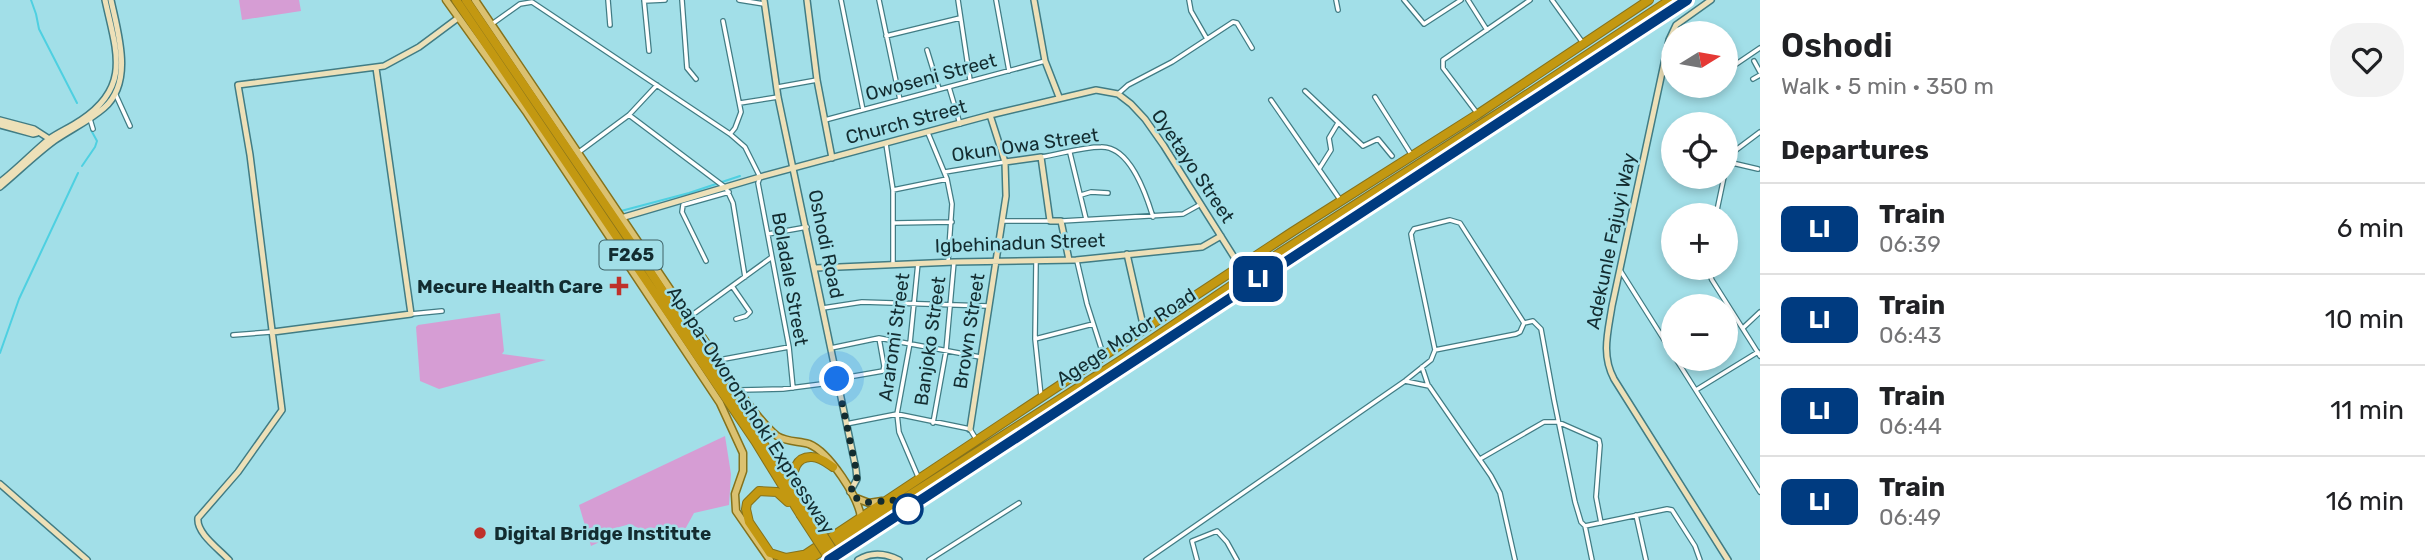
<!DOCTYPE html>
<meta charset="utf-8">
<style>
body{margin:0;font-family:Rubik,sans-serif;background:#f2f2f2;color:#202124;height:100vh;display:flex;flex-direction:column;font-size:26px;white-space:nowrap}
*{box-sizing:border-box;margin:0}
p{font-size:23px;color:#757577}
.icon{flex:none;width:38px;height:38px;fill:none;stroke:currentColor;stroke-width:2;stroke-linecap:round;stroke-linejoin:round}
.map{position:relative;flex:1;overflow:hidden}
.drawer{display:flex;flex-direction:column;background:#fff;width:665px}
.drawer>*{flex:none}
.badge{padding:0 14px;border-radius:10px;font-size:24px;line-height:46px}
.needle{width:46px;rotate:79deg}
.buttons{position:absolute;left:1661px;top:21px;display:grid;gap:14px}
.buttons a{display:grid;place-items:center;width:77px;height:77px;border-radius:50%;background:#fff;box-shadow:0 4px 10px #0003;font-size:35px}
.you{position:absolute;width:35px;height:35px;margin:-18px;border:5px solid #fff;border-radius:50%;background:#1a73e8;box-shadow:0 0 0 10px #1a73e833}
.map>.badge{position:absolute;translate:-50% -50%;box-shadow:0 0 0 4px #fff}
h2{padding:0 21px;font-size:26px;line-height:63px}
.round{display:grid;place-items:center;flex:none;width:74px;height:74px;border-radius:28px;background:#f2f2f2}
.summary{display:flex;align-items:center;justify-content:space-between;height:119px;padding:0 21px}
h1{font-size:33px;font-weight:600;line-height:52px}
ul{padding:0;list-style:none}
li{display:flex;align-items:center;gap:21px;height:91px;padding:0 21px;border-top:2px solid #e0e0e0}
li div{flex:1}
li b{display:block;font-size:26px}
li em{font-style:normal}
li .badge{min-width:77px;font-weight:700;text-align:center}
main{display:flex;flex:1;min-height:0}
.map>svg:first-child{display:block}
.green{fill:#d69dd4}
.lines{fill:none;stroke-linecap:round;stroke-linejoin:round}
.stream{stroke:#4ed0e1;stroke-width:2}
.street-casing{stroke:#417c84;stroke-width:6}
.secondary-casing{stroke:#417c84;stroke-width:8}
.primary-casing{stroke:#85721c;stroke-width:9}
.highway-casing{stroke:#85721c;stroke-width:10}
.street{stroke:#fff;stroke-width:3.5}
.secondary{stroke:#ede0b8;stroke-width:5}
.primary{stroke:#dbc170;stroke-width:6}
.highway{stroke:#c39811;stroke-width:8}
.rail-casing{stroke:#547d83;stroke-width:4.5}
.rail{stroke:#a2dfe8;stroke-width:2;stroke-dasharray:5;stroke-linecap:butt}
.highway-bridge-casing{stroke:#85721c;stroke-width:10;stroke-linecap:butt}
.highway-bridge{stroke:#c39811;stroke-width:8}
.line-casing{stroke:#fff;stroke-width:16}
.line{stroke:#003b80;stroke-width:10}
.walk{stroke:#132c30;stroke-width:7;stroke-dasharray:0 12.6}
.poi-dot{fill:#bf312b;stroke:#a2dfe8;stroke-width:2.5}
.stop-dot{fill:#fff;stroke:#003b80;stroke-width:3.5}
.labels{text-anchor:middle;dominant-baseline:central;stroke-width:5;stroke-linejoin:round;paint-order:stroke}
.shield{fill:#a2dfe8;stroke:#3e6267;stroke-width:2}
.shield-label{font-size:18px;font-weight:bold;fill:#132c30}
.street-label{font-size:19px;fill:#132c30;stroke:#a2dfe8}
.poi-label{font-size:19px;font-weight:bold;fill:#132c30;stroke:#a2dfe8;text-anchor:end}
</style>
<main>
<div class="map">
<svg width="1760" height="560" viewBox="0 0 1760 560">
<rect width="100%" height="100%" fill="#a2dfe8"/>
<path class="green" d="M239,0H299L301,11L242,20Z
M500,313L504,351L502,354L546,360L439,389L420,381L416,327L418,325Z
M725,436L731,474L729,505L694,513L683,533L664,541L630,524L605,531L604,540L591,546L579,505Z"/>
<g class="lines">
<path class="stream" d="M31,0L36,14L39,29L77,103
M82,166L95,147L97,141L91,130
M621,211L689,193L740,176
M0,353L19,299L78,173"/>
<g class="street-casing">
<path id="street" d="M608,0L610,25
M644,0L649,51
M682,0L687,68L696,79
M739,0L764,4
M841,0L863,110
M879,0L900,100
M958,0L970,80
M996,0L1009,71
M1189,0L1191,11L1207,39
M1336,0L1338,10
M1404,0L1424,24L1461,0
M1468,0L1487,30
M1552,0L1583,43
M644,1L665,0
M723,21L741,112L735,128L731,133
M492,24L520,4L532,2L730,134L745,147L760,177L758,183L789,347L793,388
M886,36L960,18
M927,50L939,89
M1754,61L1760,72
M1726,71L1760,48
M1753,79L1760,75
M778,87L817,80
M949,87L960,124
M1305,91L1363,146L1378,139L1392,156
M115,93L130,126
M1118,94L1128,85L1172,62L1233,22L1237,23L1252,48
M1375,97L1411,154
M1271,100L1341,201
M740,103L778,97
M1477,113L1443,68V60L1530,0
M629,115L726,188L733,203L745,277
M90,119L93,129
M825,120L1045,61
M928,133L947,179L952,204L948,262
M886,144L893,190V264
M579,152L629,115L657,85
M1070,153L1086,219
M1041,157C1061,154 1081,147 1101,147C1130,146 1146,194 1153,217
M1728,162L1758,169
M1319,169L1331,150L1329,138L1338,123
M945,172L1005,162
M1726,172L1732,153L1760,132
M893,190L947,179
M1081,195L1091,192L1108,193
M1716,215L1724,177
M1003,221H1050
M1062,221L1183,214L1201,204
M895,223L952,222
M768,234L807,227
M706,261L682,212L683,205L729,192
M1077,261L1087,304L1103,354
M1036,262L1035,339L1041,396
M918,263L910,343L897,414L899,432L919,479
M1707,268L1712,280L1760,356
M1620,270L1673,354
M732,286L750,312L746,316L736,319
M823,308L862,302L988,306
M411,314L442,311
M688,318L772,257
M1524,323L1533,321L1541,329L1554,400L1575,502L1581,522L1585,526L1592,560
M1743,328L1760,312
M233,335L271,332
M1035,339L1093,324
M831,348L879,338L980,357
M1435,350L1516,334L1520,332L1524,323
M1676,359L1760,492
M719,360L789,347
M1422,367L1428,385
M837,379L883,371L884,366L879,338
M1406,380L1431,360L1435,350L1412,240L1411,234L1414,229L1450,220L1460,223L1524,323
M740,390L783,389L837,382
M1696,390L1758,352
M933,423L946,351L954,262
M846,424L897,414L970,429L976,439
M1480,459L1544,422H1558L1599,440L1600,445L1596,497L1601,523
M1636,515L1646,560
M1585,526L1667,509L1672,510L1695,546L1700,560
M929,560L1019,503
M1146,560L1405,381L1429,386L1491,476L1500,493L1515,560
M1197,560L1192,541L1217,531L1227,542L1237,560"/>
</g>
<g class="secondary-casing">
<path id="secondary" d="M764,0L778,97L856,469L857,479L850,492
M807,0L817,80L832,158
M1034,0L1045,61L1059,97
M1711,0L1676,25L1669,40L1612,306C1608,332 1601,355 1614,379L1728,560
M0,120L34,129L51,140
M0,125L33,134L37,133
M1005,162L1041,157L1050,221H1061L1069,260
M0,182C17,169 32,153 49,139C59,132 71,127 81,120C132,86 116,51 105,0
M0,187C18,172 35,155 54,141C70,130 89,121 104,108C134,82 118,33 111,0
M621,218L760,177L990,115L1096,90L1118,94L1131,104L1145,119L1164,146L1246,276
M1127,254L1144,329
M816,268L954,262L1076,260L1202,247L1221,236
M273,332L411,314L376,68
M970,429L1006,196L1005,162L990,115
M0,484L87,560
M229,560C219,549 196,533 198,518L238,472L282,410L250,155L238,85L384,66L419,47L458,18
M858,560C871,552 885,553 899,560"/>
</g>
<g class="primary-casing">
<path id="primary" d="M446,0L527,113L720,403L743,453V471L735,494L736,511L770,560
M475,0L738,390C749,405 763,425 777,436C787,442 798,441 809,444C829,452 859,498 861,518
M856,498L869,503L882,501"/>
</g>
<g class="highway-casing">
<path id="highway" d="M456,0L755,441L800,514
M466,0L630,241L807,510
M795,485C791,472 796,456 812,457C820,457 827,463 833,467
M788,502L777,492L759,491L747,503L746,509L749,522L770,553L786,558L803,555
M797,560L1096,361L1292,232L1478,114L1649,0
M808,560L1126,357L1281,252L1508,107L1670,0"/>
</g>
<use href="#street" class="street"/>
<use href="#secondary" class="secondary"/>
<use href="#primary" class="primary"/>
<use href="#highway" class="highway"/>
<g class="rail-casing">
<path id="rail" d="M829,560L1687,0"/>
</g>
<use href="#rail" class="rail"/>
<g class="highway-bridge-casing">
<path id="highway-bridge" d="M807,510L839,560
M800,514L830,560"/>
</g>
<use href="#highway-bridge" class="highway-bridge"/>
</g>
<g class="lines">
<g class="line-casing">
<path id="line" d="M829,560L1687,0"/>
</g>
<use href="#line" class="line"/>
<path class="walk" d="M837,379L856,469L857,479L850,492C861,506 875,503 891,499L908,509"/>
</g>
<g class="poi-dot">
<path d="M615.5 275.5h7v7h7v7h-7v7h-7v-7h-7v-7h7z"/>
<circle cx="480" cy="533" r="7"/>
</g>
<circle class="stop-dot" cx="908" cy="509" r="14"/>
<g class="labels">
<rect class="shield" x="599.5" y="240.5" width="63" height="29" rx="5"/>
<g class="shield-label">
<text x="631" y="255">F265</text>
</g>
<g class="street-label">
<text transform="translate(931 77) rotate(-15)">Owoseni Street</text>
<text transform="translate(906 122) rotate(-15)">Church Street</text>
<text transform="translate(1025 145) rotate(-8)">Okun Owa Street</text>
<text transform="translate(1193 166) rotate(56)">Oyetayo Street</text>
<text transform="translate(1611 241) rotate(-78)">Adekunle Fajuyi Way</text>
<text transform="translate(1020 243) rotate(-2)">Igbehinadun Street</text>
<text transform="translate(826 244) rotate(78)">Oshodi Road</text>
<text transform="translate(790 279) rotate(80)">Boladale Street</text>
<text transform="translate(969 331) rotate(-81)">Brown Street</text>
<text transform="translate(894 337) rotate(-82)">Araromi Street</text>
<text transform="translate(1126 337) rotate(-33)">Agege Motor Road</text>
<text transform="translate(930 341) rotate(-82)">Banjoko Street</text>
<text transform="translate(751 410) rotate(57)">Apapa-Oworonshoki Expressway</text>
</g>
<g class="poi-label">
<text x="603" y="286">Mecure Health Care</text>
<text x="494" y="533" text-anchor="start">Digital Bridge Institute</text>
</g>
</g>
</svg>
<div class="buttons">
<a><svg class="needle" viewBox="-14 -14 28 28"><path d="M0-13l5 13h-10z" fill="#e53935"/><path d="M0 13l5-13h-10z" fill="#757577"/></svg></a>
<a><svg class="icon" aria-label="locate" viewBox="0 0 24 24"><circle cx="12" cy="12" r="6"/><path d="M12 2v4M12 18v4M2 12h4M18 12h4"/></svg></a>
<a>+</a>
<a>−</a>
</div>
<div class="you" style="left:837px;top:379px"></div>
<b class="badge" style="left:1258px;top:279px;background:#003b80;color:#fff">LI</b>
</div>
<section class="drawer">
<div class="summary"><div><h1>Oshodi</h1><p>Walk · 5 min · 350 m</p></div><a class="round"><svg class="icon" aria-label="heart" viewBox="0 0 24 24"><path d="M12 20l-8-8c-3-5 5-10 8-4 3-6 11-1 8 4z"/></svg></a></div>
<h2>Departures</h2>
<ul>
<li><span class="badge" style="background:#003b80;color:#fff">LI</span><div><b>Train</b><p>06:39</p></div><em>6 min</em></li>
<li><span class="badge" style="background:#003b80;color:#fff">LI</span><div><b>Train</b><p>06:43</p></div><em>10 min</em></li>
<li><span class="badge" style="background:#003b80;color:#fff">LI</span><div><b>Train</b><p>06:44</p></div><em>11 min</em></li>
<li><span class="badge" style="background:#003b80;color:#fff">LI</span><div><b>Train</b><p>06:49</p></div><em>16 min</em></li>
</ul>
</section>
</main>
